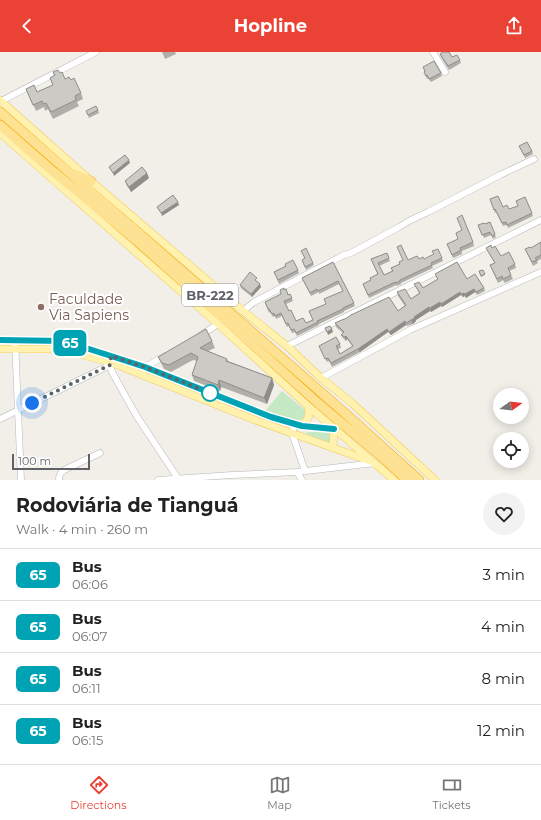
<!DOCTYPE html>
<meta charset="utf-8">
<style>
body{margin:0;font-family:Montserrat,sans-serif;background:#f2f2f2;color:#222;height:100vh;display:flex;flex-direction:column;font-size:15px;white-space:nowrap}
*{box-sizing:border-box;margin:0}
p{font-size:13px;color:#767676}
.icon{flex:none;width:22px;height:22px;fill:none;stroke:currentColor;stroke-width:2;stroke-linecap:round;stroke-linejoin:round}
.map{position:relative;height:428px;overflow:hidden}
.drawer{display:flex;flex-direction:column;background:#fff;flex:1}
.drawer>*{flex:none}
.badge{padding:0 8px;border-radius:6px;font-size:14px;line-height:26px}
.needle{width:26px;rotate:76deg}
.fabs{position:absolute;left:493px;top:336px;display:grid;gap:8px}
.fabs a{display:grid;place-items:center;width:36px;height:36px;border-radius:50%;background:#fff;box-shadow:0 2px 10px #0003;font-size:20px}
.scale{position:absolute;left:12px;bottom:10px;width:78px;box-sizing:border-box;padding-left:4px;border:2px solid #5f6368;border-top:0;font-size:11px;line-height:14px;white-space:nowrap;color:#5f6368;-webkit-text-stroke:3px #fff;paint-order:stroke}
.you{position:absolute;width:20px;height:20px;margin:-10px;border:3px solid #fff;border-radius:50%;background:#1a73e8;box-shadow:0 0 0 6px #1a73e833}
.map>.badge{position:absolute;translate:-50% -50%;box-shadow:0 0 0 2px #fff}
.round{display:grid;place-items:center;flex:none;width:42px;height:42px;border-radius:21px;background:#f2f2f2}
.head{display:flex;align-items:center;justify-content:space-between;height:68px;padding:0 16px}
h1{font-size:19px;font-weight:700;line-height:30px}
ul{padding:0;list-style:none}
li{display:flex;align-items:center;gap:12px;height:52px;padding:0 16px;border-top:1px solid #e0e0e0}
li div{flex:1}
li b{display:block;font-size:15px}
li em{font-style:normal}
li .badge{min-width:44px;font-weight:700;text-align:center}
header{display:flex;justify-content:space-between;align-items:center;height:52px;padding:0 16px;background:#ea4335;color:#fff;font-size:18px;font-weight:700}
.tabs{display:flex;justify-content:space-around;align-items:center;height:56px;border-top:1px solid #e0e0e0;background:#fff;font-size:11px;color:#767676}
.tabs a{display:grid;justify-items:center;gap:2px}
.tabs .on{color:#ea4335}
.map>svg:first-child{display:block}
.green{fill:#c5e8c5}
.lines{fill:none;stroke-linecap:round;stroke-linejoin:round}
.minor-casing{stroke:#b5b8bc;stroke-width:7}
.major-casing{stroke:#f2c960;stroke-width:8}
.highway-casing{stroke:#f9ab00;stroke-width:10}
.minor{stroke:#fff;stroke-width:6}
.major{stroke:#fff2af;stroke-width:7}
.highway{stroke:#fde293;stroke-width:9}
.wall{fill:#afaea9}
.shaded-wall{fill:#8f8d8a}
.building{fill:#cccac5;stroke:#8f8d8a}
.line-casing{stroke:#fff;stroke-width:9}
.line{stroke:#00a3b4;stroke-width:6}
.walk{stroke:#5f6368;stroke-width:4;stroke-dasharray:0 7.2}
.education-dot{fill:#8d6e63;stroke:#fff;stroke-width:1.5}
.stop-dot{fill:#fff;stroke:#00a3b4;stroke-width:2}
.labels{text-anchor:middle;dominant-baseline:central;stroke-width:4;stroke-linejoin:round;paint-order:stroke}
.shield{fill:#fff;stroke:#8f9295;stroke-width:1}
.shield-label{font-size:13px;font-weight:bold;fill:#5f6368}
.education-label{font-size:14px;fill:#785e54;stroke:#fff;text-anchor:start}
</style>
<header><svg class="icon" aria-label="back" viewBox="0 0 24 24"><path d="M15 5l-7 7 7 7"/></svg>Hopline<svg class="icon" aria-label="share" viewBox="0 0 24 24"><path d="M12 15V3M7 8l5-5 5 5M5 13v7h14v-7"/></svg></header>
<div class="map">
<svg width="541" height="428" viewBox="0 0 541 428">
<rect width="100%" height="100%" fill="#f1efe8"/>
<path class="green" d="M282,339L306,359L303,367L296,369L265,359Z
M324,377L332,384V393L305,381Z"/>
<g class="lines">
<g class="minor-casing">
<path id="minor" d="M433,0L445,20
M1,49L96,0
M243,259L254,250L344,203L351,201L399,175L411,168L428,160L500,123L534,107
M201,283L218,272
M15,288L21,428
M287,294L541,168
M111,307L110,313L112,320L136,363L179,428
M144,317L145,315L165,304
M321,326L410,278L541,220
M0,367L110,313
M295,371L292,381L305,419
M297,420L302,428
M59,428C59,423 60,421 64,418L100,401
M158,428L232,423L297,420L375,411"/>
</g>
<g class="major-casing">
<path id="major" d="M0,48L91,129L243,259L287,294L321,326L352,351L435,428
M0,81L218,272L308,354L394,428
M0,288L64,289L111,304L145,315L271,365L303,374L334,377
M0,297H54L71,300L110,310L255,368L370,409
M303,374L309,364L308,354
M333,396L334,377L336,375"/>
</g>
<g class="highway-casing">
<path id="highway" d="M0,60L346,362L419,428
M0,73L49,116L136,188L319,352L382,405L407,428
M74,122L91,129"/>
</g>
<use href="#minor" class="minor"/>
<use href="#major" class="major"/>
<use href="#highway" class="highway"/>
</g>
<path class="wall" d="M162,0H175L176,2L165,7Z
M440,2L460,8L461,11L449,18L441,5Z
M423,15L441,21L442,24L431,30L428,26L427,27L425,23L424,20H425Z
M53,20L60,21L65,27L71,28L81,41L83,47L77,50L79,54L53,67L48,57L45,59L44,55L36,59L26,37L37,40L53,33L50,26L54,23Z
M98,58L99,61L89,66L86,59Z
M519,94L532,99L533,102L525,106Z
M149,126L131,140L127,134L125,129Z
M525,145L533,164L508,176L507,173L503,174L496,160L495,161L490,147L503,155L509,157L518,154Z
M490,170L496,185L493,187L491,183L484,186L478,173L485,172Z
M473,190L474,194L462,199V202L453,206L447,192Z
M541,190V207L537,209L538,211L533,214L525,197L531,196Z
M486,196H492L501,204L515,212L516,216L509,219L513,227L505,231L503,228L498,231L490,213L495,211L488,199Z
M301,199L313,211L314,213L306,218L303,210L305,206Z
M387,201L390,209L379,214L384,223L392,219L391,216L408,208L442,206L443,209L432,214L433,216L401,231V232L397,234V233L394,234L369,246L363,232L371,228L378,223L371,207Z
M333,210L355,254L344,259V260L319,272V273L297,284L295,280L292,281L289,274L287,275L282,264L276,267L275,264L273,265L270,260L269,261L265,250L290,242L293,249L286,252L289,259L296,269L306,271L312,268L326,252L343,239L339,232L319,242V240L311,244L302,226Z
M285,212L298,218L299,221L279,232L274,220L286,214Z
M483,218L485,223L481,225L479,219Z
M435,222L467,227L484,236L485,239L477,243L475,240L466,246L465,244L463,245L461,243L442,255L441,254L431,260L430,259L416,268V269L413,272L407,274L406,273L391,283L388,280L360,300L332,315L329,309L327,310L319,294L340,292L341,296L338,297L340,302L353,295L347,287L346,289L343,286L341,283L343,281L336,275L335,271L398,259L405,254L398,244L397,240L411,247L419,241L416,235L414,232L423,236L438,227Z
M258,229L257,230L261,235L252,245L241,236L240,233Z
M212,289L215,296L208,299L227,307L228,309L272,326L274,333L267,352L221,335L220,339L194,329L192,323L197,309L193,308L171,320L164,317L158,305Z"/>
<path class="shaded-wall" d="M129,108L130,111L114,124L113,121Z
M147,121L149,126L131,140L129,135Z
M178,150L179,153L162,164L161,161Z
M260,232L261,235L252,245L251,242Z
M474,237L475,240L466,246L465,242Z
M460,240L461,243L442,255L441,252Z
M464,241L465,244L463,245L461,242Z
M440,250L441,254L431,260L430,256Z
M429,255L430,259L416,268V269L413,272L411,268L414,265Z
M405,269L406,273L391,283L389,280Z
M332,277L333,280L328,283L327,280Z
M387,277L388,280L360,300L358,297Z
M346,284L347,287L346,289L345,285Z
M272,326L274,333L267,352L264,346Z
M219,328L221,335L220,339L218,333Z"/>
<path class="building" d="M443,0H449L452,5L457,3L460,8L448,14L440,2Z
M434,9L441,21L429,27L427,23L426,24L424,20L425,19L423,15Z
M58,18L60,21L62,20L65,27L69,25L71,28L74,26L81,41L75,44L76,48L51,60L46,51L43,52L42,49L33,53L26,37L34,33L37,40L53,33L50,26L55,23L53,20Z
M96,54L98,58L88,63L86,59Z
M527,90L532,99L524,103L519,94Z
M125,103L129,108L113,121L109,115Z
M142,115L147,121L129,135L125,129Z
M173,143L178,150L161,161L157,155Z
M498,144L503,155L507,153L509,157L518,154L516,149L525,145L532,161L507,173L506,170L502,171L495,157L494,158L490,147Z
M462,163L473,190L460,196L461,198L452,203L447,192L458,187L456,181L462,178L457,166Z
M490,170L495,182L492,184L490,180L482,183L478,173L484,171L485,172Z
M541,190V203L535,206L537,208L532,210L525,197L530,195L531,196Z
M401,193L408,208L417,204L419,207L423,205L424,207L434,202L432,199L438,197L442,206L431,211L432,213L400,228V229L396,231V230L393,231L368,243L363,232L371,228L370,226L378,222L371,207L387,201L389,206L378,211L384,223L393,219L391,216L400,212L399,210L403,208L397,195Z
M491,193L492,196L495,194L501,204L509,200L515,212L508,216L511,223L503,227L502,224L497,227L490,213L495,211L486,196Z
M306,196L313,211L305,215L302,208L305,206L301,199Z
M293,208L298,218L278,228L274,220L286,214L285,212Z
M333,210L354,251L343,256V257L317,269L318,270L296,281L294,277L291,278L288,271L286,272L281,261L275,264L274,261L272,262L269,257H268L265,250L281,242L280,238L284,236V238L286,237L288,243L290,242L292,246L284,249L289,259L291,258L296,269L303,266L306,271L313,268L309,259L326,252L324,247L343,239L338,229L318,239L317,237L310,241L302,226Z
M457,210L467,227L475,222L484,236L476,240L474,237L465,242L464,241L461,242L460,240L441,252L440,250L430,256L429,255L414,265L415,266L411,268L406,271L405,269L389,280L387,277L358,297L331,311L328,306L325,307L319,294L336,285L340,292L336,294L340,302L353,294L346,284L345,285L341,283L344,280L335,271L344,267H345L351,263L389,245L398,259L406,253L397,240L405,237L411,247L420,241L414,232L419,230L423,236L438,227L435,222Z
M483,218L485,222L481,224L479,219Z
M250,220L257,226L255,228L260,232L251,242L240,233Z
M330,274L332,277L327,280L325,276Z
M206,277L212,289L200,296L227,307L226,309L272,326L264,346L219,328L218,333L192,323L198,305L191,301L169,313L162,311L158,305Z"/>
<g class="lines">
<g class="line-casing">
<path id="line" d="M0,288L64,289L111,304L145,315L271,365L302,374L334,377"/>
</g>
<use href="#line" class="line"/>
<path class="walk" d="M32,351L110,313L111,304L145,315L210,341"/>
</g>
<circle class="education-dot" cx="41" cy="255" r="4"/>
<circle class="stop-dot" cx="210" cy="341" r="8"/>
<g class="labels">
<rect class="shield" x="182" y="232" width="56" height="22" rx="3"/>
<g class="shield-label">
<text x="210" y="243">BR-222</text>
</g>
<g class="education-label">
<text x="49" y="247">Faculdade<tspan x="49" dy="16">Via Sapiens</tspan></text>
</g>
</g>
</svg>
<div class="fabs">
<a><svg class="needle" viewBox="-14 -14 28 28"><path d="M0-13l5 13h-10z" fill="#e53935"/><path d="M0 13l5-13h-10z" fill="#767676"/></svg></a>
<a><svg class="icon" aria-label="locate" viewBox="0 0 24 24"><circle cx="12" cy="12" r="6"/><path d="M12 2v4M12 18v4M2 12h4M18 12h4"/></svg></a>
</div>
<div class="scale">100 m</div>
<div class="you" style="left:32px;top:351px"></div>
<b class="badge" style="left:70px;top:291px;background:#00a3b4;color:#fff">65</b>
</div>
<section class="drawer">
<div class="head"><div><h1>Rodoviária de Tianguá</h1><p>Walk · 4 min · 260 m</p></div><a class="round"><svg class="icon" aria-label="heart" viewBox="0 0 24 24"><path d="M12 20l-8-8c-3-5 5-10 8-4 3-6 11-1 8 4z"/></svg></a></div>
<ul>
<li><span class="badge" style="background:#00a3b4;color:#fff">65</span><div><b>Bus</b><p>06:06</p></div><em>3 min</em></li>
<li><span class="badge" style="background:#00a3b4;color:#fff">65</span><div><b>Bus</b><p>06:07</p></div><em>4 min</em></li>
<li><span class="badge" style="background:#00a3b4;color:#fff">65</span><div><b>Bus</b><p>06:11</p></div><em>8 min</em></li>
<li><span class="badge" style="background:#00a3b4;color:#fff">65</span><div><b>Bus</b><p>06:15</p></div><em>12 min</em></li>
</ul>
</section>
<nav class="tabs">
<a class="on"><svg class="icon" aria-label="directions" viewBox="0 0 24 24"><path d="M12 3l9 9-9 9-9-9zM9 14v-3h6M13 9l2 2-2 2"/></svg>Directions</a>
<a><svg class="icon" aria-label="map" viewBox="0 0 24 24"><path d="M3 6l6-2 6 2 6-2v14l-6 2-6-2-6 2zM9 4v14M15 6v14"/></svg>Map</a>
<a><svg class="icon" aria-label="tickets" viewBox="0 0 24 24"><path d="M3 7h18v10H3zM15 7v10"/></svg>Tickets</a>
</nav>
